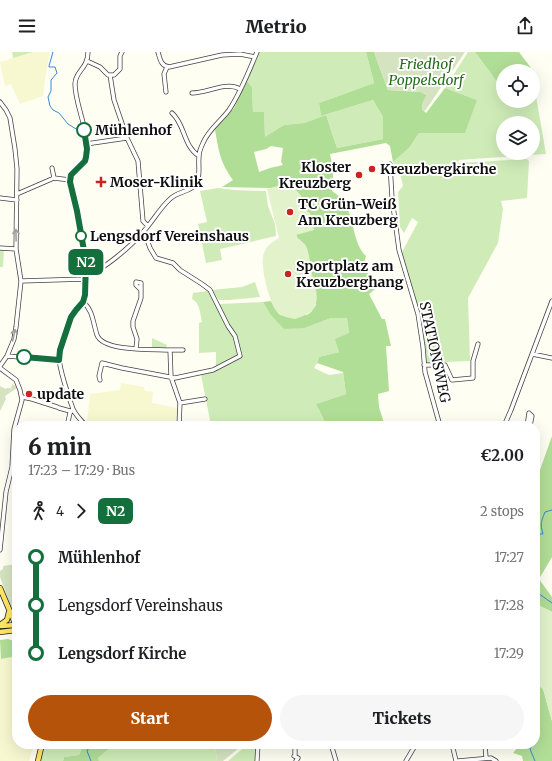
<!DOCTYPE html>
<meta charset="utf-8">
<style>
body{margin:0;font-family:Merriweather,serif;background:#f6f6f6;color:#202124;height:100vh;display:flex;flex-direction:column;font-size:15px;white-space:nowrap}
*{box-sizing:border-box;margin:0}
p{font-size:13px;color:#757577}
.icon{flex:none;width:22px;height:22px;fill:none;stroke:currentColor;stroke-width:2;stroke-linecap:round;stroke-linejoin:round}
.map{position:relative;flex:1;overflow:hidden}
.drawer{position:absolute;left:12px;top:369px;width:528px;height:328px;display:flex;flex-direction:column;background:#fff;border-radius:16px;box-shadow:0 4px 16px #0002}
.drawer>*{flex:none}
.badge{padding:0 8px;border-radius:6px;font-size:14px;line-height:26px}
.buttons{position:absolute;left:496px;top:12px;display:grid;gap:8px}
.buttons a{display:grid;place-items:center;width:44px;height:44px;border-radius:50%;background:#fff;box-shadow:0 4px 16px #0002;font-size:20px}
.map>.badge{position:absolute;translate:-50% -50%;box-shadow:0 0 0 2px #fff}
.legs{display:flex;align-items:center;gap:6px;height:44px;padding:0 16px;font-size:13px}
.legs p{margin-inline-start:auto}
.head{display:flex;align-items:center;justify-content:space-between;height:68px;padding:0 16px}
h1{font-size:22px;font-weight:800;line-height:30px}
.button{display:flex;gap:8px;margin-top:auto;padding:8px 16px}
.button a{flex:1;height:46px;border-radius:24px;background:#b45309;color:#fff;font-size:16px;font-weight:800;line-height:46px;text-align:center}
.button a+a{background:#f6f6f6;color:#202124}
ul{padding:0 16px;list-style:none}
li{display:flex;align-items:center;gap:14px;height:48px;font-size:15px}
li i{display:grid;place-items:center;width:6px;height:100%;margin:0 5px;background:currentColor}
li i::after{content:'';width:10px;height:10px;margin:-5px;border:3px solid;border-radius:50%;background:#fff}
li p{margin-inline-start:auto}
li:first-child i{background:linear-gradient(#0000 50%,currentColor 0)}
li:last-child i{background:linear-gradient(currentColor 50%,#0000 0)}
header{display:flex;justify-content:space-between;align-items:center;height:52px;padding:0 16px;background:#fff;font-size:18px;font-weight:800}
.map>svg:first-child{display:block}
.farmland{fill:#f7f7d0}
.green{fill:#cfecb8;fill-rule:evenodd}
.forest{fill:#b1de97;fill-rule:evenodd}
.cemetery{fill:#d5e3c0}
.pitch{fill:#e2f3cb}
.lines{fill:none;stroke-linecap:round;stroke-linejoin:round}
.stream{stroke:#3688d5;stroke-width:1}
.minor-casing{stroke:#424242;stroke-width:5}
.major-casing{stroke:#202020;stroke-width:6}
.minor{stroke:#fff;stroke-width:3.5}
.major{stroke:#ffe662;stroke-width:4.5}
.oneway{stroke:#9f9f9f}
.line-1-casing{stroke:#fff;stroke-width:9}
.line-1{stroke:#156f3d;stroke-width:6}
.stop-1-dot{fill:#fff;stroke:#156f3d;stroke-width:2}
.poi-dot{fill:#c8251f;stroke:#fff;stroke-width:1.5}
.labels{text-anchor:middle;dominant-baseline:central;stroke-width:4;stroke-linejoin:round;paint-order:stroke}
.park-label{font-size:14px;font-style:italic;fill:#256c1b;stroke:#fff}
.stop-label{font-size:14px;font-weight:bold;fill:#0f0f0f;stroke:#fff;text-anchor:start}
.poi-label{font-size:14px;font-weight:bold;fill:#0f0f0f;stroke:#fff;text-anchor:start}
.street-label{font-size:14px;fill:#0f0f0f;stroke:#fff}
</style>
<header><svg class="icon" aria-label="menu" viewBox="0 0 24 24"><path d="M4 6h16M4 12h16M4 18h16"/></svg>Metrio<svg class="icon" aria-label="share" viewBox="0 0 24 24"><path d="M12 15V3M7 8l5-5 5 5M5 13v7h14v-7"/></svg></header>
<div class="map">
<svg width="552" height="709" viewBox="0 0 552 709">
<rect width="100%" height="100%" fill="#fffef2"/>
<path class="farmland" d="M33,0H50L45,27L43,44L20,52L11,32L5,34L0,10Z
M121,331L144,335L145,339L153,340L152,351L178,356L176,374H89L87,371L90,342L120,338Z
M0,598L1,607L17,604V692H34L29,709H0Z"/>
<path class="green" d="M12,0H33L13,6Z
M259,0H366L374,31L319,51L321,64L373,48L383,65V87L337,96L326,63L304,71L284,73L265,86L264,60L253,61L252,35L247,29Z
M468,0H475L498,31L503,29V49H533V27L546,102L459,108L458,111L527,107L529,109L527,146L501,149L503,157L498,191L468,246L470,309L425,311C425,273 412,238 401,202L418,170L412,166L404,181L400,175L398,140L403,134L401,125L393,110L409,96L419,81L477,48L445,36ZM503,71H533V101H503Z
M218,136L234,138L266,139L268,154L275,172L276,184L220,197L222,208L206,211L198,172L207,170L200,139Z
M0,198H4L3,215H0Z
M255,230L260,245L229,248H219L212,238L242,235Z
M208,239L234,285L239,304L216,315V300L199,301V271L202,270C200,261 200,251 192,247L193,241Z
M263,250L270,262L305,276L331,266H347L349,281L339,300L319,305L317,311L314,316L329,323L343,321L346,342L316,352L327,374H206L210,368L201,323L218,318L241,305L238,290L219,253L220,252Z
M152,286L167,293L166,296L152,295Z
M45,692H84L79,703L64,705L63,709H41Z
M115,692H215L217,709H99L98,706Z
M248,692H256L255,709H228Z"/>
<path class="forest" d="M366,0H374L388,38L421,40L427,43L423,50L422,57L426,61L445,36L477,48L465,81H419L409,96L393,110L390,94L386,91L330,102C333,115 334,125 332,139C336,142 341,145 343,149C355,165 352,191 366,204L364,211L375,237L369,242L382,267H385L391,294H386L389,339L378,342L379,355L385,374H327L316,352L346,342L343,320L317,311L319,305L339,300L335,287L349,281L347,266H331L305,276L284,277L270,262L263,250L271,249L275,257L307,263L311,260L316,253L301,189L297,187L296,182L305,158L301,144L293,135L288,132L271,136L222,135L233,128C220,110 219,100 215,78L234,56L247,29L252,35L253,60H264L265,85L284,73L304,71L326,63L337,96L383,87V65L373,48L321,64L319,51L374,31ZM271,94L283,96L281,110L283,113L270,116L259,120L254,100L266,97Z
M475,0H519L531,16L524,19H503V29L498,31Z
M552,384V505L539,527L552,545V560L540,554L535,562V432Z
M8,587C17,589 17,596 17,604L1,607L0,588Z
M535,629L543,637L552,669V709H523L522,704L513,701L519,694V692H535Z
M84,692H115L98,706L99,709H63L64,705L79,703Z"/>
<path class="cemetery" d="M374,0H465L425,59L422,57L423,50L427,43L421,40L388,38Z
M12,332L16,334L17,336L5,344L6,347L0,359V334L6,337L7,336H11Z
M17,512V553L11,555L0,525V519L3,517V514Z
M215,692H244L223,709H217Z"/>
<path class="pitch" d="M288,132L293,135L301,144L305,158L310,161L314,178L296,183C298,188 303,189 306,194C309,200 310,211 311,218C317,241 325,259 295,267C290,266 285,265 280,263C270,256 259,213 264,201C267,193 272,190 279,186L267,137Z
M540,554L552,560V669L543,637L535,629V562Z"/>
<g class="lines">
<path class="stream" d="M53,0L49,14V15H55L57,21L51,28V39L48,45L50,54L53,58L59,61L68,72L81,80
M535,503C540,495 537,490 540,482H543C540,471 541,470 545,460L552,458
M535,539L552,551
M535,684V690
M91,692L87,699L91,709
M533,692L530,697L535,709"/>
<g class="minor-casing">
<path id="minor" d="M158,0C160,7 161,14 169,15L222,3L240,2L255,5
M87,9L100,15L108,23H114L120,17V4L122,0
M166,40L164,22L167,15
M192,41C208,41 226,29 240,37
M0,50L6,58L10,66L15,97L17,117L16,197L21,229L16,275L14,287L7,304L0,314
M172,61C185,72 183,94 199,104
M127,86L138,109L143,169L148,174
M86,92L127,86L114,48L110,23
M390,112L392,146L399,198L418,262L423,295L425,320L440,374
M52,116L54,126
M17,142L54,126L70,128
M0,146L17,148
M0,196L16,197
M85,223C101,221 133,192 143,180C153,169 160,156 170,147C178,139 191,140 196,132C201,125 198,114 199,105C199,101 201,95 203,91C208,78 221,69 229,58C241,40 249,19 257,0
M21,229L85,227
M83,250C93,258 93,271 97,283C103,300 155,297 170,298L171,325L180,351L179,374
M136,297L137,287L133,275V269L141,246V231L136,230V233L141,238
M170,298H183
M532,302L552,306
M7,304L59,308
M424,313H445L452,328L473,326V309L478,292
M0,316L16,328L20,338L22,348L14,377L12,415L6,440L0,498
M100,328L99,324L102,311L122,316L175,326L213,318L240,304L235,284L228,274L210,238L202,232L180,218L173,211L156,206L150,196L144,179
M22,345L32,347L57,355
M180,351L205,347
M59,356L70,359
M67,374L70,361L73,357
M86,374C82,369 76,364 73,357C69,346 59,316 59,305C60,292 67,276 72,265C76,256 85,252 85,242C88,213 82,185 76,158C75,149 69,137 70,128C71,117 84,114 86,104C91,82 75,54 75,32C75,19 88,17 88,0
M504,374L511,358L552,249
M527,374L529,361L532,364L530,374
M295,692V704
M331,692L336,709
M452,692L456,709
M485,692L486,706
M294,704L298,706L296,709
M257,709L258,692
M406,709L416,692
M458,709L491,706L496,709"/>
</g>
<g class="major-casing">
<path id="major" d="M0,536L17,576
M0,573L7,568L9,560
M1,574L15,573
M0,580L17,578
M38,709L42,692"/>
</g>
<use href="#minor" class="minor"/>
<use href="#major" class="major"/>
</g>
<defs><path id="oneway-shaft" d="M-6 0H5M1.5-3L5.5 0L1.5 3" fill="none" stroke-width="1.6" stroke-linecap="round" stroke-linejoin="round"/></defs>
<g class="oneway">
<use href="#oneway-shaft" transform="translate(16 183) rotate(-91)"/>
<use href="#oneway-shaft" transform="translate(14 283) rotate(-77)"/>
</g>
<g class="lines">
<g class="line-1-casing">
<path id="line-1" d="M24,305L59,308L60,298L71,265L76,258L83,250L85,243L86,210L77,159L70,130L71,123L85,109L86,105L87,97L84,78"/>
</g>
<use href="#line-1" class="line-1"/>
</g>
<g class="stop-1-dot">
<circle cx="84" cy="78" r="7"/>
<circle cx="81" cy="184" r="5"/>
<circle cx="24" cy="305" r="7"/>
</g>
<g class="poi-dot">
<circle cx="372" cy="117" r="4"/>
<circle cx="359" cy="123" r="4"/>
<path d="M99 124h4v4h4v4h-4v4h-4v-4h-4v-4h4z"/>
<circle cx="290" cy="160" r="4"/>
<circle cx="288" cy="222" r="4"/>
<circle cx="29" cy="342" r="4"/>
</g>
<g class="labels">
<g class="park-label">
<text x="426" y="12">Friedhof<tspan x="426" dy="16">Poppelsdorf</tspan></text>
</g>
<g class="stop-label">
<text x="95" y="78">Mühlenhof</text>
<text x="90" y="184">Lengsdorf Vereinshaus</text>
</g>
<g class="poi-label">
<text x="351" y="115" text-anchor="end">Kloster<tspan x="351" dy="16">Kreuzberg</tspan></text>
<text x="380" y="117">Kreuzbergkirche</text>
<text x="110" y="130">Moser-Klinik</text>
<text x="298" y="152">TC Grün-Weiß<tspan x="298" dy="16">Am Kreuzberg</tspan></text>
<text x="296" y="214">Sportplatz am<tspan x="296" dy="16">Kreuzberghang</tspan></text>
<text x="37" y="342">update</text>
</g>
<g class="street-label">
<text transform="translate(435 300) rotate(78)">STATIONSWEG</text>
</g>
</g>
</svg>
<div class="buttons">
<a><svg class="icon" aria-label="locate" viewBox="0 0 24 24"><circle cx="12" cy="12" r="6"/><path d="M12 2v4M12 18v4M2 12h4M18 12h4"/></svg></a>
<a><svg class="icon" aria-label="layers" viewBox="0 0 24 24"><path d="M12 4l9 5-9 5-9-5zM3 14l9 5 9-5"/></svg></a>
</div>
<b class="badge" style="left:86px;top:210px;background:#156f3d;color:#fff">N2</b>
<section class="drawer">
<div class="head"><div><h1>6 min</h1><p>17:23 – 17:29 · Bus</p></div><b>€2.00</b></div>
<div class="legs"><svg class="icon" aria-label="walk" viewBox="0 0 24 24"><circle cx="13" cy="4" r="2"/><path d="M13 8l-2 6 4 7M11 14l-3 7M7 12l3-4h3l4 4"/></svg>4<svg class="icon" aria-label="forward" viewBox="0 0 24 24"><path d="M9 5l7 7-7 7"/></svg><b class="badge" style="background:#156f3d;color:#fff">N2</b><p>2 stops</p></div>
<ul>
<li><i style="color:#156f3d"></i><b>Mühlenhof</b><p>17:27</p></li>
<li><i style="color:#156f3d"></i><span>Lengsdorf Vereinshaus</span><p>17:28</p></li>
<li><i style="color:#156f3d"></i><b>Lengsdorf Kirche</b><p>17:29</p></li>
</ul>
<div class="button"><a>Start</a><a>Tickets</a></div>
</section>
</div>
